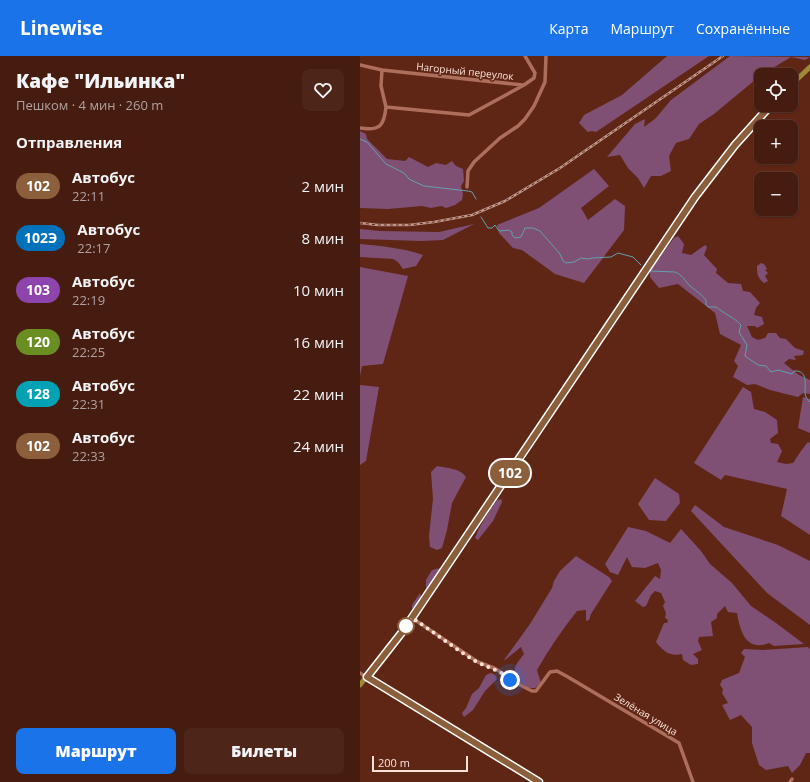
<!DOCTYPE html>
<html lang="ru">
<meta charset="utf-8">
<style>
body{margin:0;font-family:"Open Sans",sans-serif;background:#4e2519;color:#f1f3f6;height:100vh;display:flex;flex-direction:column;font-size:15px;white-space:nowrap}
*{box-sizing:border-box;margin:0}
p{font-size:13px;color:#b0a19f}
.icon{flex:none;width:22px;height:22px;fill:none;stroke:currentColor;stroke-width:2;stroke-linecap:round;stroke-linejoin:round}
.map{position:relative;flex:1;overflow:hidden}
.details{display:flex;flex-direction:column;background:#471c10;width:360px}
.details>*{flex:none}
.badge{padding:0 8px;border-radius:13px;font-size:14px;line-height:26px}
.tools{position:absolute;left:394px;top:12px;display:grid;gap:8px}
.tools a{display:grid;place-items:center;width:44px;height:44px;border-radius:8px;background:#471c10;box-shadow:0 1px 3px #0004,0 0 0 1px #5f3a30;font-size:20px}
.scale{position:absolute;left:12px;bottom:10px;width:96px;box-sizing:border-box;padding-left:4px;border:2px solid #fee1d8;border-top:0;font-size:11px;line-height:14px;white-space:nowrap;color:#fee1d8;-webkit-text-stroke:3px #5f2616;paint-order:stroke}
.you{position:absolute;width:20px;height:20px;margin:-10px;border:3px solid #fff;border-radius:50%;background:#1a73e8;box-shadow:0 0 0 6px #1a73e833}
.map>.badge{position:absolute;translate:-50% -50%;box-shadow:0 0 0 2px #fff}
h2{padding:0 16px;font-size:15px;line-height:36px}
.round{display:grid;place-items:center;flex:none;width:42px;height:42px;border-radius:8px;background:#4e2519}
.overview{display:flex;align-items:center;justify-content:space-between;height:68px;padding:0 16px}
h1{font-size:19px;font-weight:800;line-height:30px}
.primary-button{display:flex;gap:8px;margin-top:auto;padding:8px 16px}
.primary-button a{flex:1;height:46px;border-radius:8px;background:#1a73e8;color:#fff;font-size:16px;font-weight:800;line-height:46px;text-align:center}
.primary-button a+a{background:#4e2519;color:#f1f3f6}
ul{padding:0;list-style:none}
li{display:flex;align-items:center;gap:12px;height:52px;padding:0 16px}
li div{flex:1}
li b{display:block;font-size:15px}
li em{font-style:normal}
li .badge{min-width:44px;font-weight:700;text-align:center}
header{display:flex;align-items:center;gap:24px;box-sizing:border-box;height:56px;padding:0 20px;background:#1a73e8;color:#fff}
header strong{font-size:19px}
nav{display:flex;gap:22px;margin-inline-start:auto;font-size:14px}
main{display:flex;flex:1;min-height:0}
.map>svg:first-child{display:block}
.green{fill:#804f74}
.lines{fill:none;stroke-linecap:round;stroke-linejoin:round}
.stream{stroke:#62a1ad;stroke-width:1}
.minor{stroke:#ae6e5c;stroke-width:3.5}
.highway{stroke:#9d8a37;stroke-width:5}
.rail-casing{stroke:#c0988d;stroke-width:2.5}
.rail{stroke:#5f2616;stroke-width:1;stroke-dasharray:3;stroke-linecap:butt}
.line-casing{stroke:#fff;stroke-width:9}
.line{stroke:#8b5e3c;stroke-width:6}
.walk{stroke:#fee1d8;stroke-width:4;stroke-dasharray:0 7.2}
.stop-dot{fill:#fff;stroke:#8b5e3c;stroke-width:2}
.labels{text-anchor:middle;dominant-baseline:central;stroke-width:3;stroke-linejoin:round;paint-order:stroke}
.street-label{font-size:10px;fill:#fee1d8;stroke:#5f2616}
</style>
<header>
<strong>Linewise</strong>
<nav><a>Карта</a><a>Маршрут</a><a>Сохранённые</a></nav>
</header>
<main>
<section class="details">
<div class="overview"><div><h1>Кафе &quot;Ильинка&quot;</h1><p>Пешком · 4 мин · 260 m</p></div><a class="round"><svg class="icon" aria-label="heart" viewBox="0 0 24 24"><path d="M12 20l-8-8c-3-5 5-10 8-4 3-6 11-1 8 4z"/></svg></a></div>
<h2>Отправления</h2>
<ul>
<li><span class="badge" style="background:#8b5e3c;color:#fff">102</span><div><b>Автобус</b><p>22:11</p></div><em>2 мин</em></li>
<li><span class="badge" style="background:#0072bc;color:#fff">102Э</span><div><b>Автобус</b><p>22:17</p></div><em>8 мин</em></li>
<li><span class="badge" style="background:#8e44ad;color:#fff">103</span><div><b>Автобус</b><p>22:19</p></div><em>10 мин</em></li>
<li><span class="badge" style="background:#6b8e23;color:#fff">120</span><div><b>Автобус</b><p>22:25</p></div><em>16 мин</em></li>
<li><span class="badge" style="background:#00a3b4;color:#fff">128</span><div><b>Автобус</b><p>22:31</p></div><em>22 мин</em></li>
<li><span class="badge" style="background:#8b5e3c;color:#fff">102</span><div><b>Автобус</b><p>22:33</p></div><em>24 мин</em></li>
</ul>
<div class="primary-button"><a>Маршрут</a><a>Билеты</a></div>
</section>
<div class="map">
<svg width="450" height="726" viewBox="0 0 450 726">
<rect width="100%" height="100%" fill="#5f2616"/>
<path class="green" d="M307,0H349L236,76L232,75L228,76L219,67L224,59L262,39Z
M370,0L450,1L445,4L431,1L401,19L354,58L339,68L329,83L316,87L309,100L311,115L301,120H291L284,132L278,122L268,112L260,99L247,101L275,68L285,63L284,71L295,63L311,44Z
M0,75L6,78L7,83L27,103L45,105L49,101L68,111L76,107L86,109L92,105L96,110L103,113L104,125L101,130L103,138L102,144L95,149L86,152L81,150L71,152L62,150L28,153L0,152Z
M234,113L249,130L221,152L228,164L255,143L265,150L264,174L224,227L195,218L162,194L153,192L139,177L137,169L179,152Z
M114,168L83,184L61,185L0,183V173L20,175L79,176Z
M318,180L324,188L322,197L331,199L345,189L347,191L344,199L357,213L356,217L368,227L381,228L383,235L390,236L400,247L396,252L394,259L402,261L404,268L397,272L395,270H387L392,281L398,284L405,282L408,277H416L420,282L426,283L435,292L444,295L443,299L434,300L436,304L429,303L424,307L439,319L450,324V338L443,337L438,341L410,334L395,328L387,329L373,321L378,310L374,305L381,289L360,278L355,257L318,228L299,232L290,221V215L314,182Z
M0,188C21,190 43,192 63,199L56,210L43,213L38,206L33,203L0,201Z
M401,207L404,208L407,213L405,214L408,217L405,220L408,225L404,227C397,221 397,218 397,210Z
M0,211L48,220L23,308L2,310L0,320Z
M0,329L19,331L6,405L0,409Z
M383,331L391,336L394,353L405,356L417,364L418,377L410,383L411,387L418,388L422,395L417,406L426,408L433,407L441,395L448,386L450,387V479L421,460L427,433L365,419L361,424L334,407Z
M443,341L450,343V377L438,372Z
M77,410C86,412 100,412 106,421L92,447L87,474L82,492L77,494L70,491L69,480L73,443L71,416Z
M295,422L319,438L320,447L306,465L289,464L278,448Z
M141,443L142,446L133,465L118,484L115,482C120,468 129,456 137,444Z
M335,449L364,471L418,489L450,505V569L407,537L331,455Z
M268,471L286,475L310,487L321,473L341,495L350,508L372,527L391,550L416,567L444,588L414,590L409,587C386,596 380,575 377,557L368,556L365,550L357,558V562L351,566L353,580L339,581L338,585L342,594L333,598L338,603V608L331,609L323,604L322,598C310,601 303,595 296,586L304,567H307L308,564L305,562L306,557L303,550L305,546L301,537L295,535L291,539L286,550L283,551L275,545L295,520L300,523L301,514L298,507L285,512L272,511L267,501L258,519L250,516L245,508Z
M216,500L249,521L252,525L231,558L229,564L226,565V554L217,555C202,574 189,593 177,614L181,627L175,632H169L157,626C152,611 155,610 164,598L161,591L145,604H144L170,568L192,532L194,525L200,515Z
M80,512L81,513V518L72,531L66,532V524L72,514Z
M60,537C62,543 59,548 55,553L52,552V549Z
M448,591L450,593V697H446L440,709L432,717L428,710L406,714L399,709L392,687V671L381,659L370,664L362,649L368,647L362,637L363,633L360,629L362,624L379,617L385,601L381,597L384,593L403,594Z
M131,617L135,619L137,622L136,624L125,635L113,654L104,661L102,657L106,652L112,638L119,632L126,619Z"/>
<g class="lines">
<path class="stream" d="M0,83L7,86L26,108L44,117L49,123L53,125L64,130L108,135L112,136L116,143
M121,161L128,172H132L135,169L139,175L149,174L152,176V179L155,182L161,181L165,172H173L180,175L200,198L203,205L206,207L214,206L221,202L228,203L232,202L251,201L258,197L273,201L281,209
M290,215L315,216C322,219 324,223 329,229C332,232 336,234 339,237C342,239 343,241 346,244V248L348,251H356C363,257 375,262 381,269L379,276L387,289L385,300L398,309L406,310L411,316L418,314L432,318L434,315C448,314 445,328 445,337C445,341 448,344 450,346"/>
<path class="minor" d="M0,9L22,14L163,29
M22,14L21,30L26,51L109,59L164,29L174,22L175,17L165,0
M0,72C20,75 24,70 26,51
M107,131L108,115L114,106L140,82L158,70L165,63L174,50L185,26L186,0
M52,562L118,606L134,612L144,618L150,624L172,635H176L190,616L197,615L208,621L319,687L333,726
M0,617L179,726
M430,726L432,723"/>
<path class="highway" d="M431,29L450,11
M0,629L55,557L335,141L375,89L411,49"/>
<g class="rail-casing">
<path id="rail" d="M0,167L18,169H49L74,166L112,159L145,145L200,112L363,0"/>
</g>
<use href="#rail" class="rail"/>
</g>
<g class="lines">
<g class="line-casing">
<path id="line" d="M179,726L7,621L43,575L72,532L335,141L375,89L411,49"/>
</g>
<use href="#line" class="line"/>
<path class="walk" d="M46,570L52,562C74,576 95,593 117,606C130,613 139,613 150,624"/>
</g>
<circle class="stop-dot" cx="46" cy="570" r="8"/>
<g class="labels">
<g class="street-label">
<text transform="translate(105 15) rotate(6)">Нагорный переулок</text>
<text transform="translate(286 658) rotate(31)">Зелёная улица</text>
</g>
</g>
</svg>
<div class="tools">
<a><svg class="icon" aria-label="locate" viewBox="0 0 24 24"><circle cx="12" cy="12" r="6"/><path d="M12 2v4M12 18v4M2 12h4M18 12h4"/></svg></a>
<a>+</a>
<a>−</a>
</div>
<div class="scale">200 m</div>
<div class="you" style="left:150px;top:624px"></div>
<b class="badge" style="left:150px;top:417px;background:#8b5e3c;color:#fff">102</b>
</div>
</main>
